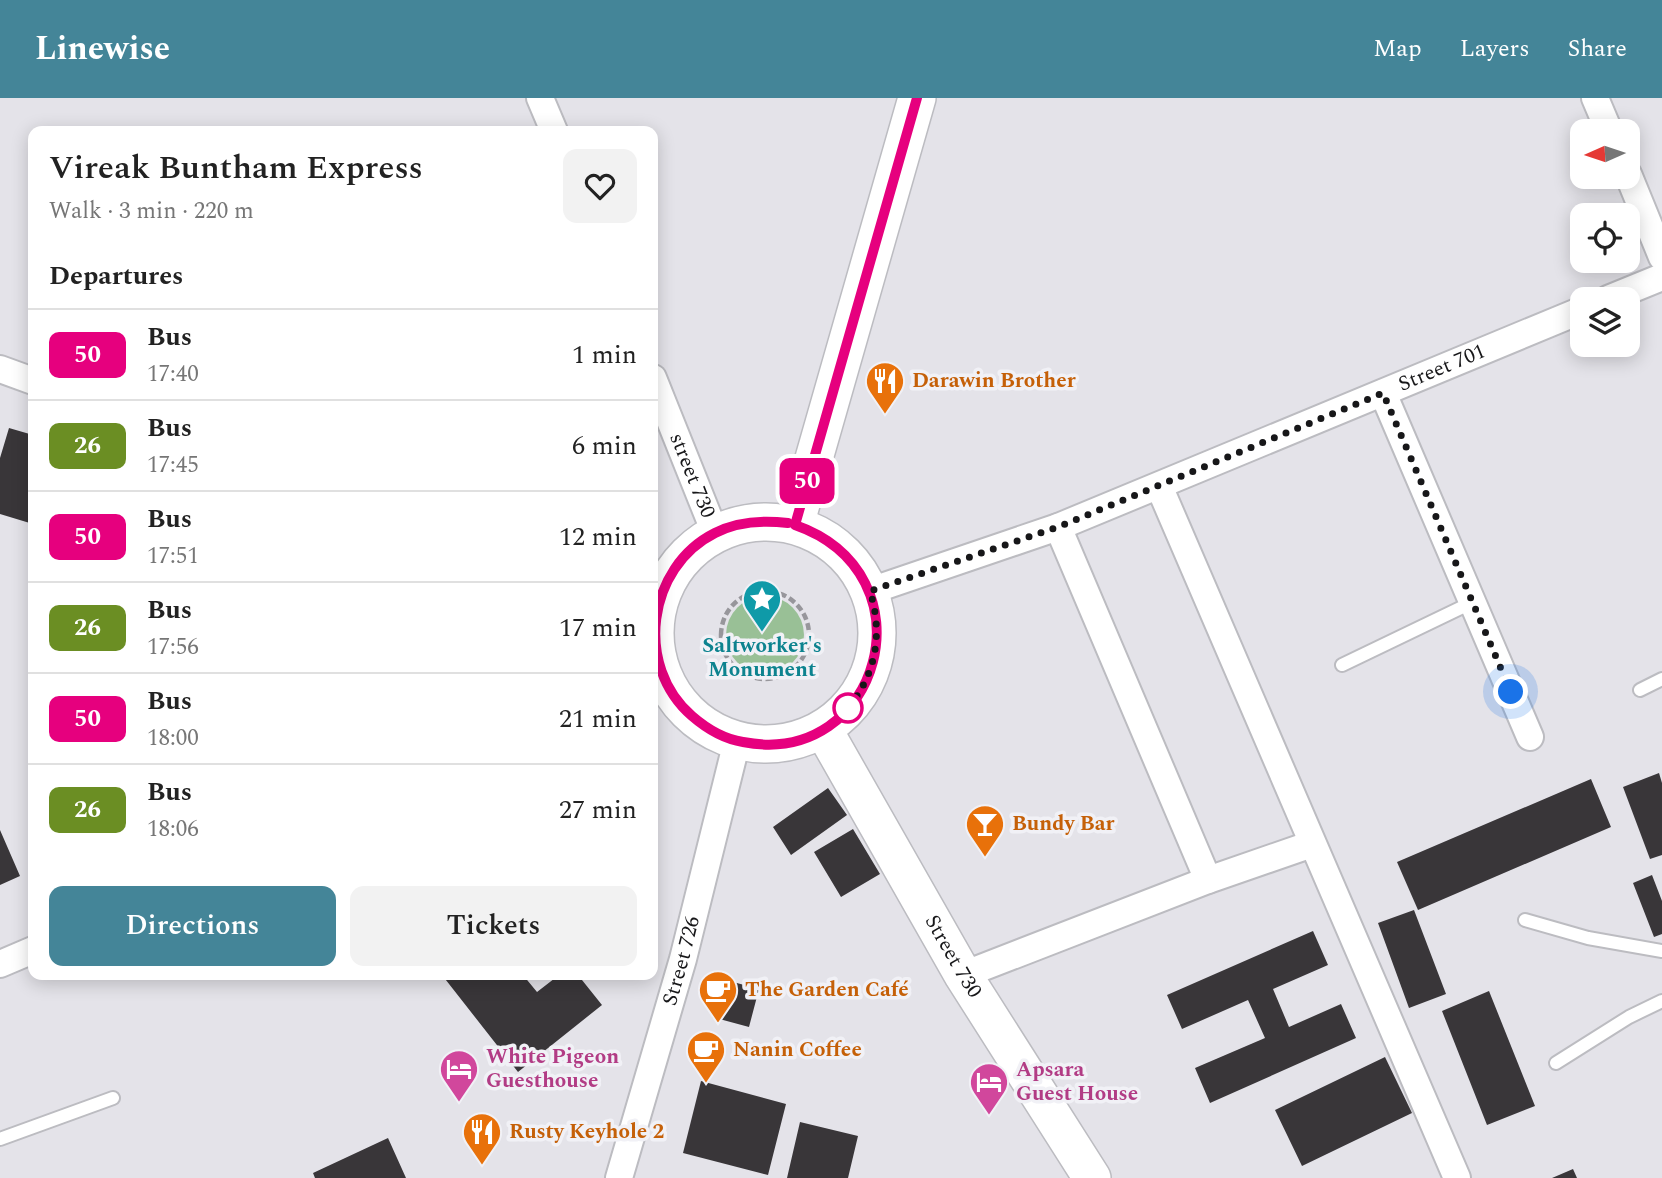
<!DOCTYPE html>
<meta charset="utf-8">
<style>
body{margin:0;font-family:Spectral,serif;background:#f2f2f2;color:#222;height:100vh;display:flex;flex-direction:column;font-size:26px;white-space:nowrap}
*{box-sizing:border-box;margin:0}
p{font-size:23px;color:#767676}
.icon{flex:none;width:38px;height:38px;fill:none;stroke:currentColor;stroke-width:2;stroke-linecap:round;stroke-linejoin:round}
.map{position:relative;flex:1;overflow:hidden}
.drawer{position:absolute;left:28px;top:28px;width:630px;height:854px;display:flex;flex-direction:column;background:#fff;border-radius:14px;box-shadow:0 4px 18px #0003}
.drawer>*{flex:none}
.badge{padding:0 14px;border-radius:10px;font-size:24px;line-height:46px}
.needle{width:46px;rotate:267deg}
.controls{position:absolute;left:1570px;top:21px;display:grid;gap:14px}
.controls a{display:grid;place-items:center;width:70px;height:70px;border-radius:14px;background:#fff;box-shadow:0 4px 18px #0003;font-size:35px}
.you{position:absolute;width:35px;height:35px;margin:-18px;border:5px solid #fff;border-radius:50%;background:#1a73e8;box-shadow:0 0 0 10px #1a73e833}
.map>.badge{position:absolute;translate:-50% -50%;box-shadow:0 0 0 4px #fff}
h2{padding:0 21px;font-size:26px;line-height:63px}
.round{display:grid;place-items:center;flex:none;width:74px;height:74px;border-radius:14px;background:#f2f2f2}
.overview{display:flex;align-items:center;justify-content:space-between;height:119px;padding:0 21px}
h1{font-size:33px;font-weight:600;line-height:52px}
.button{display:flex;gap:14px;margin-top:auto;padding:14px 21px}
.button a{flex:1;height:80px;border-radius:14px;background:#448598;color:#fff;font-size:28px;font-weight:600;line-height:80px;text-align:center}
.button a+a{background:#f2f2f2;color:#222}
ul{padding:0;list-style:none}
li{display:flex;align-items:center;gap:21px;height:91px;padding:0 21px;border-top:2px solid #e0e0e0}
li div{flex:1}
li b{display:block;font-size:26px}
li em{font-style:normal}
li .badge{min-width:77px;font-weight:700;text-align:center}
header{display:flex;align-items:center;gap:42px;box-sizing:border-box;height:98px;padding:0 35px;background:#448598;color:#fff}
header strong{font-size:33px}
nav{display:flex;gap:38px;margin-inline-start:auto;font-size:24px}
.map>svg:first-child{display:block}
.green{fill:#99c096}
.building{fill:#393639}
.lines{fill:none;stroke-linecap:round;stroke-linejoin:round}
.lane-casing{stroke:#bcbcc1;stroke-width:16}
.street-casing{stroke:#bcbcc1;stroke-width:30}
.secondary-casing{stroke:#bcbcc1;stroke-width:40}
.path{stroke:#97969b;stroke-width:4.5;stroke-dasharray:7 3.5;stroke-linecap:butt}
.lane{stroke:#fff;stroke-width:12}
.street{stroke:#fff;stroke-width:26}
.secondary{stroke:#fff;stroke-width:37}
.line-casing{stroke:#fff;stroke-width:16}
.line{stroke:#e6007e;stroke-width:10}
.walk{stroke:#171719;stroke-width:7;stroke-dasharray:0 12.6}
.stop-dot{fill:#fff;stroke:#e6007e;stroke-width:3.5}
.labels{text-anchor:middle;dominant-baseline:central;stroke-width:7;stroke-linejoin:round;paint-order:stroke}
.street-label{font-size:21px;fill:#171719;stroke:#f1f1f6}
.food-label{font-size:21px;font-weight:bold;fill:#c56008;stroke:#f1f1f6;text-anchor:start}
.culture-label{font-size:21px;font-weight:bold;fill:#0d838f;stroke:#f1f1f6}
.hotel-label{font-size:21px;font-weight:bold;fill:#b23c85;stroke:#f1f1f6;text-anchor:start}
</style>
<header>
<strong>Linewise</strong>
<nav><a>Map</a><a>Layers</a><a>Share</a></nav>
</header>
<div class="map">
<svg width="1662" height="1080" viewBox="0 0 1662 1080">
<rect width="100%" height="100%" fill="#e4e3e9"/>
<path class="green" d="M726 537a39 39 0 1 1 78 0a39 39 0 1 1-78 0Z"/>
<path class="building" d="M9,330L33,337V426L0,416V360Z
M1659,675L1662,685V757L1650,761L1623,689Z
M1591,681L1611,729L1418,812L1397,764Z
M828,690L847,717L791,757L773,729Z
M853,731L880,776L841,799L814,754Z
M0,732L20,778L0,787Z
M1652,777L1662,803V836L1654,839L1633,785Z
M1414,812L1446,896L1409,910L1378,825Z
M1313,833L1328,867L1273,891L1289,929L1341,906L1356,940L1210,1005L1195,970L1265,940L1248,902L1182,931L1167,897Z
M442,877H523L537,894L559,877H578L602,907L518,974Z
M722,881L759,891L749,929L712,919Z
M1489,893L1535,1008L1487,1027L1442,913Z
M1385,959L1412,1015L1302,1068L1275,1012Z
M701,983L786,1006L768,1077L683,1055Z
M800,1024L858,1038L848,1080H787Z
M388,1040L406,1080H315L313,1075Z
M1573,1071L1577,1080H1552Z"/>
<g class="lines">
<g class="lane-casing">
<path id="lane" d="M1342,567L1473,504
M1640,592L1662,581
M1525,822L1588,840L1662,853
M1556,965L1629,919L1662,903
M0,1041L113,1000"/>
</g>
<g class="street-casing">
<g id="street">
<path d="M540,0L554,33"/>
<path d="M1595,0L1609,33"/>
<path d="M1628,76L1662,159"/>
<path d="M1608,201L1662,179"/>
<path d="M0,271L33,283"/>
<path id="s1" d="M653,280L715,435"/>
<path d="M1383,295L1530,639"/>
<path d="M1159,388L1457,1080"/>
<path d="M1058,429L1208,782"/>
<path id="s2" d="M870,493L1058,429L1582,212"/>
<path d="M653,503L659,505"/>
<path d="M653,583L664,579"/>
<path d="M0,866L33,852"/>
<path d="M963,877L1208,782L1312,746"/>
<path id="s3" d="M619,1080L683,861L737,643"/>
</g>
</g>
<g class="secondary-casing">
<g id="secondary">
<circle cx="766" cy="535" r="111"/>
<path d="M795,427L917,0"/>
<path id="s4" d="M823,631L963,877L1092,1080"/>
</g>
</g>
<path class="path" d="M721 537a44 44 0 1 1 88 0a44 44 0 1 1-88 0Z"/>
<use href="#lane" class="lane"/>
<use href="#street" class="street"/>
<use href="#secondary" class="secondary"/>
</g>
<g class="lines">
<g class="line-casing">
<path id="line" d="M788,425C763,422 738,423 715,435C647,469 634,568 692,618C707,631 724,641 743,644C880,671 935,476 795,427L917,0"/>
</g>
<use href="#line" class="line"/>
<path class="walk" d="M848,610L845,614C875,579 884,538 870,493L1058,429L1383,295L1511,594"/>
</g>
<defs>
<g id="restaurant-pin" transform="scale(2.0125)"><path d="M0 17L-7.5 6A9.5 9.5 0 1 1 7.5 6Z" fill="#e8710a" stroke="#f1f1f6"/><path d="M-5-6h1v4h1v-4h1v4h1v-4h1v5L-1.5 .5V6h-2V.5L-5-1ZM5-6V6H3V1.5H1.5Q1.5-4 5-6Z" fill="#fff"/></g>
<g id="sight-pin" transform="scale(2.0125)"><path d="M0 17L-7.5 6A9.5 9.5 0 1 1 7.5 6Z" fill="#0f9aa8" stroke="#f1f1f6"/><path d="M0-6L1.8-2.2L6-1.7L2.9 1.2L3.7 5.4L0 3.3L-3.7 5.4L-2.9 1.2L-6-1.7L-1.8-2.2Z" fill="#fff"/></g>
<g id="bar-pin" transform="scale(2.0125)"><path d="M0 17L-7.5 6A9.5 9.5 0 1 1 7.5 6Z" fill="#e8710a" stroke="#f1f1f6"/><path d="M-6-5H6L.8 .8V4.5H3.5V6h-7V4.5H-.8V.8Z" fill="#fff"/></g>
<g id="cafe-pin" transform="scale(2.0125)"><path d="M0 17L-7.5 6A9.5 9.5 0 1 1 7.5 6Z" fill="#e8710a" stroke="#f1f1f6"/><path d="M-5.5-4.5H6V0H3Q3 3.5 0 3.5H-2.5Q-5.5 3.5-5.5 0ZM3-3.2v2h1.7v-2ZM-6 4.5H4V6H-6Z" fill="#fff"/></g>
<g id="hotel-pin" transform="scale(2.0125)"><path d="M0 17L-7.5 6A9.5 9.5 0 1 1 7.5 6Z" fill="#d1479c" stroke="#f1f1f6"/><path d="M-6-4.5h1.5V1H6V5H4.5V3h-9V5H-6ZM-4 0a1.8 1.8 0 1 1 3.6 0ZM.5 0V-2.5h3Q6-2.5 6 0Z" fill="#fff"/></g>
</defs>
<g fill-rule="evenodd">
<use href="#restaurant-pin" x="885" y="283"/>
<use href="#sight-pin" x="762" y="501"/>
<use href="#bar-pin" x="985" y="726"/>
<use href="#cafe-pin" x="718" y="892"/>
<use href="#cafe-pin" x="706" y="952"/>
<use href="#hotel-pin" x="459" y="971"/>
<use href="#hotel-pin" x="989" y="984"/>
<use href="#restaurant-pin" x="482" y="1034"/>
</g>
<circle class="stop-dot" cx="848" cy="610" r="14"/>
<g class="labels">
<g class="street-label">
<text stroke="none"><textPath href="#s2" startOffset="614">Street 701</textPath></text>
<text stroke="none"><textPath href="#s1" startOffset="105">street 730</textPath></text>
<text stroke="none"><textPath href="#s4" startOffset="262">Street 730</textPath></text>
<text stroke="none"><textPath href="#s3" startOffset="226">Street 726</textPath></text>
</g>
<g class="food-label">
<text x="912" y="283">Darawin Brother</text>
<text x="1012" y="726">Bundy Bar</text>
<text x="745" y="892">The Garden Café</text>
<text x="733" y="952">Nanin Coffee</text>
<text x="509" y="1034">Rusty Keyhole 2</text>
</g>
<g class="culture-label">
<text x="762" y="548">Saltworker's<tspan x="762" dy="24">Monument</tspan></text>
</g>
<g class="hotel-label">
<text x="486" y="959">White Pigeon<tspan x="486" dy="24">Guesthouse</tspan></text>
<text x="1016" y="972">Apsara<tspan x="1016" dy="24">Guest House</tspan></text>
</g>
</g>
</svg>
<div class="controls">
<a><svg class="needle" viewBox="-14 -14 28 28"><path d="M0-13l5 13h-10z" fill="#e53935"/><path d="M0 13l5-13h-10z" fill="#767676"/></svg></a>
<a><svg class="icon" aria-label="locate" viewBox="0 0 24 24"><circle cx="12" cy="12" r="6"/><path d="M12 2v4M12 18v4M2 12h4M18 12h4"/></svg></a>
<a><svg class="icon" aria-label="layers" viewBox="0 0 24 24"><path d="M12 4l9 5-9 5-9-5zM3 14l9 5 9-5"/></svg></a>
</div>
<div class="you" style="left:1511px;top:594px"></div>
<b class="badge" style="left:807px;top:383px;background:#e6007e;color:#fff">50</b>
<section class="drawer">
<div class="overview"><div><h1>Vireak Buntham Express</h1><p>Walk · 3 min · 220 m</p></div><a class="round"><svg class="icon" aria-label="heart" viewBox="0 0 24 24"><path d="M12 20l-8-8c-3-5 5-10 8-4 3-6 11-1 8 4z"/></svg></a></div>
<h2>Departures</h2>
<ul>
<li><span class="badge" style="background:#e6007e;color:#fff">50</span><div><b>Bus</b><p>17:40</p></div><em>1 min</em></li>
<li><span class="badge" style="background:#6b8e23;color:#fff">26</span><div><b>Bus</b><p>17:45</p></div><em>6 min</em></li>
<li><span class="badge" style="background:#e6007e;color:#fff">50</span><div><b>Bus</b><p>17:51</p></div><em>12 min</em></li>
<li><span class="badge" style="background:#6b8e23;color:#fff">26</span><div><b>Bus</b><p>17:56</p></div><em>17 min</em></li>
<li><span class="badge" style="background:#e6007e;color:#fff">50</span><div><b>Bus</b><p>18:00</p></div><em>21 min</em></li>
<li><span class="badge" style="background:#6b8e23;color:#fff">26</span><div><b>Bus</b><p>18:06</p></div><em>27 min</em></li>
</ul>
<div class="button"><a>Directions</a><a>Tickets</a></div>
</section>
</div>
